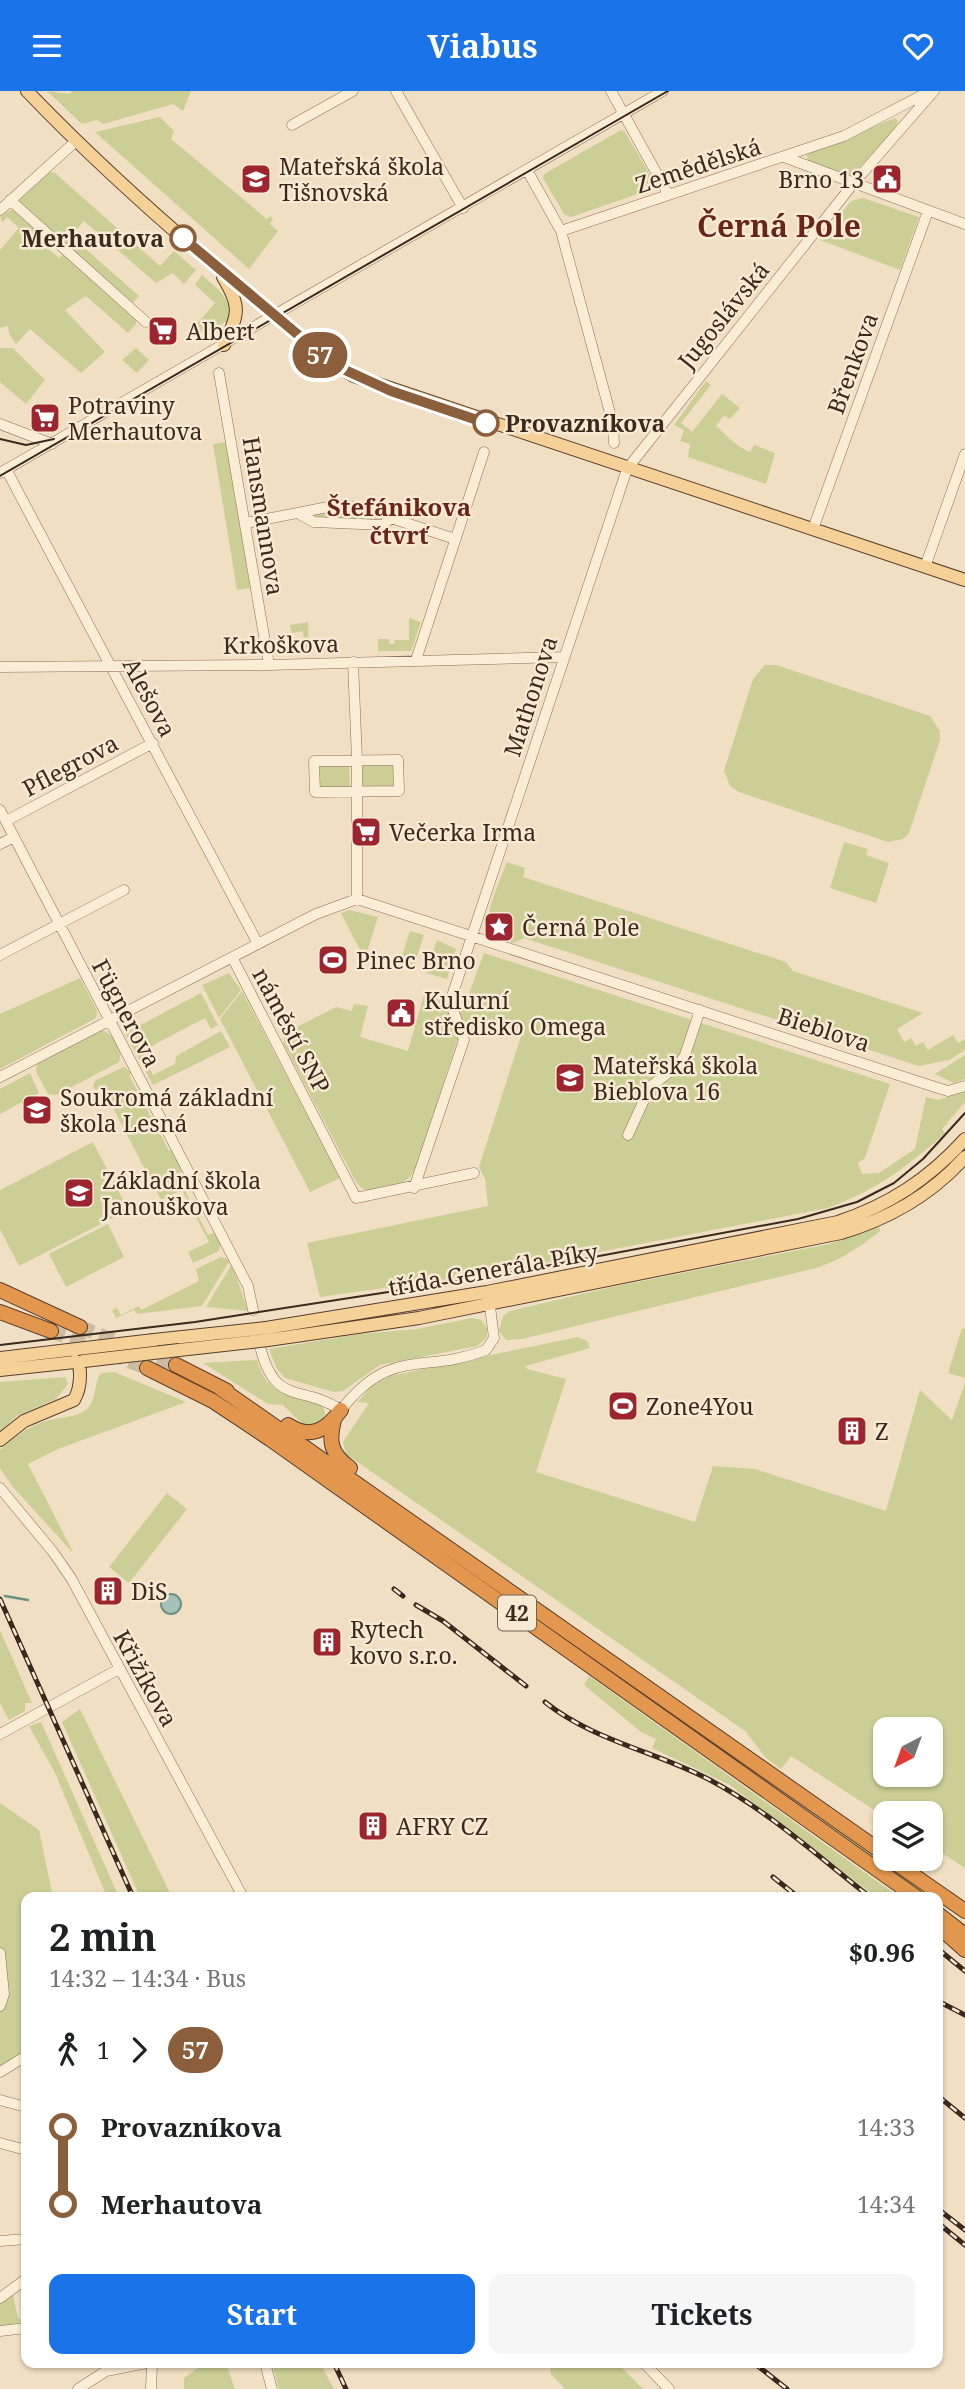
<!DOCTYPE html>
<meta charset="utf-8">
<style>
body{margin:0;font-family:"Noto Serif",serif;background:#f6f6f6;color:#202124;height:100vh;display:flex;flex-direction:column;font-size:26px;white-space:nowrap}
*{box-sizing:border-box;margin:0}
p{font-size:23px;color:#757577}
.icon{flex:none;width:38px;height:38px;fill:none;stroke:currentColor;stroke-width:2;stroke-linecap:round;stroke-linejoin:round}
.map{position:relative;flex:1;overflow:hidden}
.drawer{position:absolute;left:21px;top:1801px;width:922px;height:476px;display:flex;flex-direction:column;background:#fff;border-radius:14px;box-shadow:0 2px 5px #0004}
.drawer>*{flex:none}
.badge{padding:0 14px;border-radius:23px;font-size:24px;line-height:46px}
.needle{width:46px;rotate:221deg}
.tools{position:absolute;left:873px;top:1626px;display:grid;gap:14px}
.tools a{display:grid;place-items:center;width:70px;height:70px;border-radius:14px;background:#fff;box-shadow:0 2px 5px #0004;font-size:35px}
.map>.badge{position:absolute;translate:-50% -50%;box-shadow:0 0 0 4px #fff}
.legs{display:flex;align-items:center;gap:10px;height:77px;padding:0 28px;font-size:23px}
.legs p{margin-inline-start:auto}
.head{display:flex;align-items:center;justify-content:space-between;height:119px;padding:0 28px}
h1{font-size:38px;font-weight:700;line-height:52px}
.action{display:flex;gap:14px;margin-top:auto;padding:14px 28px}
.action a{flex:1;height:80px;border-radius:14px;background:#1a73e8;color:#fff;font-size:28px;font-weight:700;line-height:80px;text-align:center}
.action a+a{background:#f6f6f6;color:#202124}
ul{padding:0 28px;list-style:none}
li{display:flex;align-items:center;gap:24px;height:77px;font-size:26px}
li i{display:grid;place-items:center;width:10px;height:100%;margin:0 9px;background:currentColor}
li i::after{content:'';width:18px;height:18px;margin:-9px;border:5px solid;border-radius:50%;background:#fff}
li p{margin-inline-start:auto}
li:first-child i{background:linear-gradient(#0000 50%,currentColor 0)}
li:last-child i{background:linear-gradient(currentColor 50%,#0000 0)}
header{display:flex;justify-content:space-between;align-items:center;height:91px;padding:0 28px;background:#1a73e8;color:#fff;font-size:32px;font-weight:700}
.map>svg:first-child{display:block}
.green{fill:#cccf95;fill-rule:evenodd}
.water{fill:#a4c2b7;stroke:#6b9185;stroke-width:2}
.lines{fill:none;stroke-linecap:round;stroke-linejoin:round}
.stream{stroke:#6b9185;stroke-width:2.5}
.highway-tunnel{stroke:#ccbba1;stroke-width:14;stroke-dasharray:14 7;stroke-linecap:butt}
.minor-casing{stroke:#8b6f58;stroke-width:11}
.major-casing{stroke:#583e2d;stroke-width:14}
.highway-casing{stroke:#583e2d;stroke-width:16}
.minor{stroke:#faedd5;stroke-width:10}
.major{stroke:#f5d198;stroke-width:12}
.highway{stroke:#e3974e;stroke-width:14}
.tram{stroke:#3a291d;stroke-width:2}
.rail-casing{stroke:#3a291d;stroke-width:5}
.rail{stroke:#f7e9d2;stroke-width:2.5;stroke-dasharray:8;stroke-linecap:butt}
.major-bridge-casing{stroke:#583e2d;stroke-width:14;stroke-linecap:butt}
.major-bridge{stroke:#f5d198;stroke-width:12}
.line-1-casing{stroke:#fff;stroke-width:16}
.line-1{stroke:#8b5e3c;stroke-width:10}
.stop-1-dot{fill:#fff;stroke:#8b5e3c;stroke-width:3.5}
.labels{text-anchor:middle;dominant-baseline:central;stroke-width:5;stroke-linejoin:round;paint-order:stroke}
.shield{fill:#f7e9d2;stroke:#736353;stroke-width:2}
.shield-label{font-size:21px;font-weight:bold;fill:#3a291d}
.street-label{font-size:23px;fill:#3a291d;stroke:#f7e9d2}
.poi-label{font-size:23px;fill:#3a291d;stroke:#f7e9d2;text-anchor:start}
.stop-label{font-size:23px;font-weight:bold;fill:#3a291d;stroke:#f7e9d2;text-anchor:end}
.neighbourhood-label{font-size:24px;font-weight:bold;fill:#68251a;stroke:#f7e9d2}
.district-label{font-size:30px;font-weight:bold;fill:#68251a;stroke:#f7e9d2}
</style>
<header><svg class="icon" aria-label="menu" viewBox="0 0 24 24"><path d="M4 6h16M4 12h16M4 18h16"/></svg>Viabus<svg class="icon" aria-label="heart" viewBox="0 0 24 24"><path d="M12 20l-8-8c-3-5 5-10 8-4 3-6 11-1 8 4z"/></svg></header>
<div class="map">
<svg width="965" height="2298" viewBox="0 0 965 2298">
<rect width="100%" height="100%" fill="#f0dfc2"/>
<path class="green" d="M47,0L69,3L72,0H191L183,20L173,13L103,33L97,29L82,33Z
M160,26L174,40L171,48L267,128L270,125L273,128L270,133L278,140L249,178L95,41Z
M895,27L898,30L896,36L851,86L808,70L806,63Z
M621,39L625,41L654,91L652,98L571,126L564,123L543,87L544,83Z
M49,81L55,82L160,175L174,160L196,179L184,193L173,182L156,192L84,130L71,145L139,205L131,214L19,111L20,105Z
M863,107L919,126L900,179L820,149L851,110Z
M13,118L42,142L37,148L59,167L65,162L136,228V233L128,242L86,205L65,219L105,261L81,282L30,238L16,253L9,243L8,235L0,237V159L19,137L7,126L2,132L0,124Z
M202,184C217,198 233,207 229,229L204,243L195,235L215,212L195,194Z
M0,257H13L45,289L26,313L0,291Z
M136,257L149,269L137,282L122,269Z
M706,290L711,294L681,332L692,341L722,303L740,317L730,328L724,324L716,335C728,345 735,355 750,361L754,354L775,362L766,393L688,366L690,353L680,350L684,339L674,334Z
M226,351L250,497L237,499L213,353Z
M332,417L381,422L384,426L381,430L315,427L312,424Z
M409,527L421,531L411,560H378V548H389L390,553H394L395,549H409Z
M308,531L309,562L274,563L273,554L304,555L303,540L292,542L290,534Z
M765,574H776L930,625L940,640V649L909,742L903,748L888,751L739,701L730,695L724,680L753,588Z
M318,672H349L350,697L319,698Z
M362,672H395V696L362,698Z
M844,751L868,758L866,764L889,772L876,812L830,797Z
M507,771L525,777L523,786L786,871L793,880L923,922L897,938L904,951L911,947L916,955L923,951L928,959L953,944L958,952L965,948V959L949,969L919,975L524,847L514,852C507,850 493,848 489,840C482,827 502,785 507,771Z
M349,819L378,826L366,864L362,863L341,822Z
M410,840L424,844L413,878L399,874Z
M437,849L456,858L447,888L426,882Z
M484,862L890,993L865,1067L858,1072L862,1083L879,1082L915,1058L926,1006L938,1009L965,1000V1011L942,1038L945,1042C906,1077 878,1098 828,1117L490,1182L320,1206L307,1152L488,1115L485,1088L479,1076L523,939L489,928L457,950L415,1079C404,1097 372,1112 356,1091L283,952L287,941L336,916L352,920L354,913L368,915L360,946L408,960L424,904L464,916Z
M229,882L241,899L219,927L202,894Z
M80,887L97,920L96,927L0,978V923Z
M242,900L340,1087L310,1101L220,928Z
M201,902L218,934L211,938L205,927L142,960L153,984L175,973L176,965L221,940L230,956L153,994L125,942Z
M98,939C112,940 116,951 121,961L119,971L57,1004L48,1003L36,981L37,972Z
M965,964V988L954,992L935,983Z
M124,976L132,982L129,984L169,1060L172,1059L184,1079L175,1084L182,1097L189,1094L186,1102L208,1144L215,1141L221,1152L219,1160L193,1172L188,1161L209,1151L182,1099L161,1109L102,996L95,999L93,994L96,989Z
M30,982L39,1002L0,1023V998Z
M93,1051L128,1119L19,1175L0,1138V1099Z
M108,1133L124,1166L66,1196L49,1163Z
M879,1136L880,1140C860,1156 841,1169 816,1177L522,1248L506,1249L499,1240L503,1225L510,1220L612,1196L829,1153Z
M221,1166L230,1169L202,1215L137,1223L134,1219L116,1227L112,1219L117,1217L121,1224L139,1215L141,1219L199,1190L196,1178Z
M232,1173L248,1220L206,1216Z
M472,1227L481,1229L487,1237V1246L477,1255L380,1274L343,1300L334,1301L285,1287L277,1278L269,1258L359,1243L417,1238Z
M962,1237L965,1238V1287L948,1282Z
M578,1246L587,1250L590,1257L526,1275L527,1278L566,1288L536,1381L695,1431L713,1375L755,1378L886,1420L920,1299L952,1329L965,1292V1777L931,1755V1722H886L885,1726L791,1665L781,1678L766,1667L745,1640L346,1363L343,1351L369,1312L358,1311L371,1295L390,1285ZM886,1638H931V1684H886Z
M257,1269C268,1307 289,1302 321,1312L325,1321L324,1330L314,1337L304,1335L283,1314L268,1313L203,1272Z
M114,1281L186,1311L58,1358L28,1373L74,1463L12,1395L0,1377V1359C14,1347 28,1335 46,1330C59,1325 77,1328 88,1317C97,1307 93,1293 101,1282Z
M65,1286L68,1293L56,1308L17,1325L0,1340V1291Z
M167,1402L187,1418L129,1492L109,1476Z
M0,1539L32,1612H25V1620L9,1629L0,1612Z
M589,1585L899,1806H876L730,1694L652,1657L656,1648L641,1641L584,1594Z
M80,1618L172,1806H140L62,1631Z
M41,1631L119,1806H107L55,1682L29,1635Z
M752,1677L937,1806H926Z
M0,1712L39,1739L53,1806H26V1960L0,1976Z
M13,2203L18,2228L26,2230L0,2236V2212Z
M205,2272H226L235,2298H184V2287Z
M272,2272H320L334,2298H279Z
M550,2272H556V2276L561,2272H617L643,2298H565L551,2283Z"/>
<path class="water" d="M161 1513a10 10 0 1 1 20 0a10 10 0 1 1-20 0Z"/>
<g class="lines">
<path class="stream" d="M5,1505L28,1509"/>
<path class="highway-tunnel" d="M80,1236L176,1274
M51,1240L147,1277"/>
<g class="minor-casing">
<path id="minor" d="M396,0L463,117
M611,0L668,103
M292,34L353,0
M784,66L965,133
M527,79L561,140L613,333L614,352
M10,109L146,231
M0,119L76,50
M561,140L844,45L930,0
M219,282L269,574
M0,333L52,353
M6,378L258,853
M0,382L663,0
M301,424L314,431L383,434L391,427
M246,432L338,414L382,419L391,427L455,448
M813,438L928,120
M925,476L965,363
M416,569L484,361
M353,571L357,669V808
M0,576L269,574L563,566
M398,669L399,700L315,701L314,670Z
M0,719L248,1195L253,1219
M6,730L153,652
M0,753L14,746
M0,864L124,799
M233,868L356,1107L474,1082
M0,986L316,823L357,808L935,996L948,1000L965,995
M628,1044L650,996L678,974L685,964L700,919
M414,1097L464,949L450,911L627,378L853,93L934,0
M261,1259C276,1315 301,1293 341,1319C392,1254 423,1284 486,1259L494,1247L489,1208
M0,1397L53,1461L71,1487L243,1806
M0,1643L119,1578
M0,1862L4,1903L0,1915
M0,1981L26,1965
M0,2009L26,2016
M0,2052L26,2059
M0,2150L26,2148
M0,2207L26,2188
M0,2240L26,2237
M265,2272L272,2298
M644,2272L669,2298
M78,2298L106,2280L146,2272
M151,2298L152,2273"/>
</g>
<g class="major-casing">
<path id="major" d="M27,0C100,76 179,146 261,213C292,238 319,266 354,285L965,489
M223,186C242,217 238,223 224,254
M266,1237L487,1201L838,1131C889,1114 929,1088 965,1048
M154,1249L248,1239
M268,1249L419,1227L841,1142C888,1128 932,1103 965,1066
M179,1259L251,1251
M0,1267L77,1258C80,1275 83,1294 74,1309L24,1330L0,1349
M0,1279L84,1270"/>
</g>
<g class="highway-casing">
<path id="highway" d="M0,1199L80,1236
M0,1221L51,1240
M176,1274L227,1300
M147,1277L213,1310L270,1348L916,1806
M220,1297L886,1764
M334,1329C328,1351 331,1363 350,1377
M288,1334C311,1349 326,1339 341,1319
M890,1768L965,1820
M938,1823L965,1844
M938,1835L965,1859"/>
</g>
<use href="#minor" class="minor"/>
<use href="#major" class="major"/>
<use href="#highway" class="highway"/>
<path class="tram" d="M0,348L26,354L54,348
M0,385L668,0
M0,1254L195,1231L492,1185L798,1128L857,1111L894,1092L923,1068L965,1022"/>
<g class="rail-casing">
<path id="rail" d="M394,1498L403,1505
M0,1508L133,1806
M416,1514L443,1530L526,1595
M545,1611C592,1649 657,1661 710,1689C767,1719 819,1766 870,1806
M773,1786L798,1806
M938,1858L965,1880
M938,1910L965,1924
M938,2005L965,2027
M938,2118L965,2139
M938,2132L965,2154
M334,2272L346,2298
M754,2272L787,2298"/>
</g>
<use href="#rail" class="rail"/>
<g class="major-bridge-casing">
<path id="major-bridge" d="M248,1239L266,1237
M251,1251L268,1249
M77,1258L154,1249
M84,1270L179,1259"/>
</g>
<use href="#major-bridge" class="major-bridge"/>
</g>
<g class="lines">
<g class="line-1-casing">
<path id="line-1" d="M183,147L334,274L391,300L486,332"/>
</g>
<use href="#line-1" class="line-1"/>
</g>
<defs>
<g id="school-square" transform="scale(1.575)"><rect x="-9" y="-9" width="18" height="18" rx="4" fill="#9c252f" stroke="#f7e9d2"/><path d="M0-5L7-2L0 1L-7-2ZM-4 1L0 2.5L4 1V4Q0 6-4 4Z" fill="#fff"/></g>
<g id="civic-square" transform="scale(1.575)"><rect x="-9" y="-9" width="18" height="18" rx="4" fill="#9c252f" stroke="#f7e9d2"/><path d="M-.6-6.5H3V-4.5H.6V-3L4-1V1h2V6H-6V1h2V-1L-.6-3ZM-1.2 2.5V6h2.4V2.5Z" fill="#fff"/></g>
<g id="supermarket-square" transform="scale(1.575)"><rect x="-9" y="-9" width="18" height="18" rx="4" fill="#9c252f" stroke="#f7e9d2"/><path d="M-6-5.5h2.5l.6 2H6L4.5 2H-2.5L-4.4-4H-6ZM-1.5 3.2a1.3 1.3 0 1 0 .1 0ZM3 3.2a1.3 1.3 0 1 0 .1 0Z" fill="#fff"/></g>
<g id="sight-square" transform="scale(1.575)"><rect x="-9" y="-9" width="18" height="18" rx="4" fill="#9c252f" stroke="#f7e9d2"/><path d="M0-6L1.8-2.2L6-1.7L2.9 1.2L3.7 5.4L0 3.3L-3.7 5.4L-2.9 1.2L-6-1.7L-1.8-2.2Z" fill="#fff"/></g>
<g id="stadium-square" transform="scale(1.575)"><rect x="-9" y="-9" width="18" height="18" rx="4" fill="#9c252f" stroke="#f7e9d2"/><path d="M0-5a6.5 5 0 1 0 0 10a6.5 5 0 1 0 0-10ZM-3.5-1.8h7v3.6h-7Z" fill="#fff"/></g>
<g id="building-square" transform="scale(1.575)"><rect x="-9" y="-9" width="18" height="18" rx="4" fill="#9c252f" stroke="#f7e9d2"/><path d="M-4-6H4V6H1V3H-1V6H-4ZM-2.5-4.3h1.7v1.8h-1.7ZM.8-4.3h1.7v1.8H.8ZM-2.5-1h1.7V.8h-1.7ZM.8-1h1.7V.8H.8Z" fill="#fff"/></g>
</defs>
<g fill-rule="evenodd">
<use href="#school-square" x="256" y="88"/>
<use href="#civic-square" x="887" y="88"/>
<use href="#supermarket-square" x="163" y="240"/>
<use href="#supermarket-square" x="45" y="327"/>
<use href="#supermarket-square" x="366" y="741"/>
<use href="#sight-square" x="499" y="836"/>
<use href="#stadium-square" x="333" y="869"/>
<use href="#civic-square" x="401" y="922"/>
<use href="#school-square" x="570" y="987"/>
<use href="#school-square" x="37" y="1019"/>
<use href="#school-square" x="79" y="1102"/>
<use href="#stadium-square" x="623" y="1315"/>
<use href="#building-square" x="852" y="1340"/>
<use href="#building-square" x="108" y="1500"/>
<use href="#building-square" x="327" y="1551"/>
<use href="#building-square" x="373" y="1735"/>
</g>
<g class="stop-1-dot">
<circle cx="183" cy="147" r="12"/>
<circle cx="486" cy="332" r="12"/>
</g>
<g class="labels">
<rect class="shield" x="498" y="1504.5" width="38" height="35" rx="5"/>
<g class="shield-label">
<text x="517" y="1522">42</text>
</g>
<g class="street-label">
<text transform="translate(698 74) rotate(-18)">Zemědělská</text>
<text transform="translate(723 224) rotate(-51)">Jugoslávská</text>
<text transform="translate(852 272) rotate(-70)">Břenkova</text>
<text transform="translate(264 425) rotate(81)">Hansmannova</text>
<text transform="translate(281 553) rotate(-1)">Krkoškova</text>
<text transform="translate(530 605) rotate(-72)">Mathonova</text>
<text transform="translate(150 606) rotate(62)">Alešova</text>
<text transform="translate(70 674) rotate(-28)">Pflegrova</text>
<text transform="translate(127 922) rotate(62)">Fügnerova</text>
<text transform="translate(824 938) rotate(18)">Bieblova</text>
<text transform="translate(292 939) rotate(62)">náměstí SNP</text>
<text transform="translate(493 1178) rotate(-10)">třída Generála Píky</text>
<text transform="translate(146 1587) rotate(61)">Křižíkova</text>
</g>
<g class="poi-label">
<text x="279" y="75">Mateřská škola<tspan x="279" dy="26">Tišnovská</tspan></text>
<text x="864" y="88" text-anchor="end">Brno 13</text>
<text x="186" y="240">Albert</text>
<text x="68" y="314">Potraviny<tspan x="68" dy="26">Merhautova</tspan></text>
<text x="389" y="741">Večerka Irma</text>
<text x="522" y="836">Černá Pole</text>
<text x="356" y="869">Pinec Brno</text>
<text x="424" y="909">Kulurní<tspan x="424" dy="26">středisko Omega</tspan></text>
<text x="593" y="974">Mateřská škola<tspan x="593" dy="26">Bieblova 16</tspan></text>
<text x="60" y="1006">Soukromá základní<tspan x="60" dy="26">škola Lesná</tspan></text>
<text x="102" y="1089">Základní škola<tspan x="102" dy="26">Janouškova</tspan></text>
<text x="646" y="1315">Zone4You</text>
<text x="875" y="1340">Z</text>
<text x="131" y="1500">DiS</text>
<text x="350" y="1538">Rytech<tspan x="350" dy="26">kovo s.r.o.</tspan></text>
<text x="396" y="1735">AFRY CZ</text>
</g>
<g class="stop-label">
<text x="164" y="147">Merhautova</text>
<text x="505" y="332" text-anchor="start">Provazníkova</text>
</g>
<g class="neighbourhood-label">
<text x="399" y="415">Štefánikova<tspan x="399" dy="28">čtvrť</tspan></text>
</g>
<g class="district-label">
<text x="779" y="134">Černá Pole</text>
</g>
</g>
</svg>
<div class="tools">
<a><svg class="needle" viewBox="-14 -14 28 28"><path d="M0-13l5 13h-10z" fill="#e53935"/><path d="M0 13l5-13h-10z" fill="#757577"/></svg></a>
<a><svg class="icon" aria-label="layers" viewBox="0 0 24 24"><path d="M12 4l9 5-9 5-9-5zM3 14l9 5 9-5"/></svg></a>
</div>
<b class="badge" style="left:320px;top:264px;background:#8b5e3c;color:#fff">57</b>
<section class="drawer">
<div class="head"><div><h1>2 min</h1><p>14:32 – 14:34 · Bus</p></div><b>$0.96</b></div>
<div class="legs"><svg class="icon" aria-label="walk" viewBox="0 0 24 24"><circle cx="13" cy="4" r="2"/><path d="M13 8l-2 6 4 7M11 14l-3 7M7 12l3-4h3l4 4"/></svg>1<svg class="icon" aria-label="forward" viewBox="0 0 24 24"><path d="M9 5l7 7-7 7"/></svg><b class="badge" style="background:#8b5e3c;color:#fff">57</b></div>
<ul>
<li><i style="color:#8b5e3c"></i><b>Provazníkova</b><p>14:33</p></li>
<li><i style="color:#8b5e3c"></i><b>Merhautova</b><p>14:34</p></li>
</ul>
<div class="action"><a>Start</a><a>Tickets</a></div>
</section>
</div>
